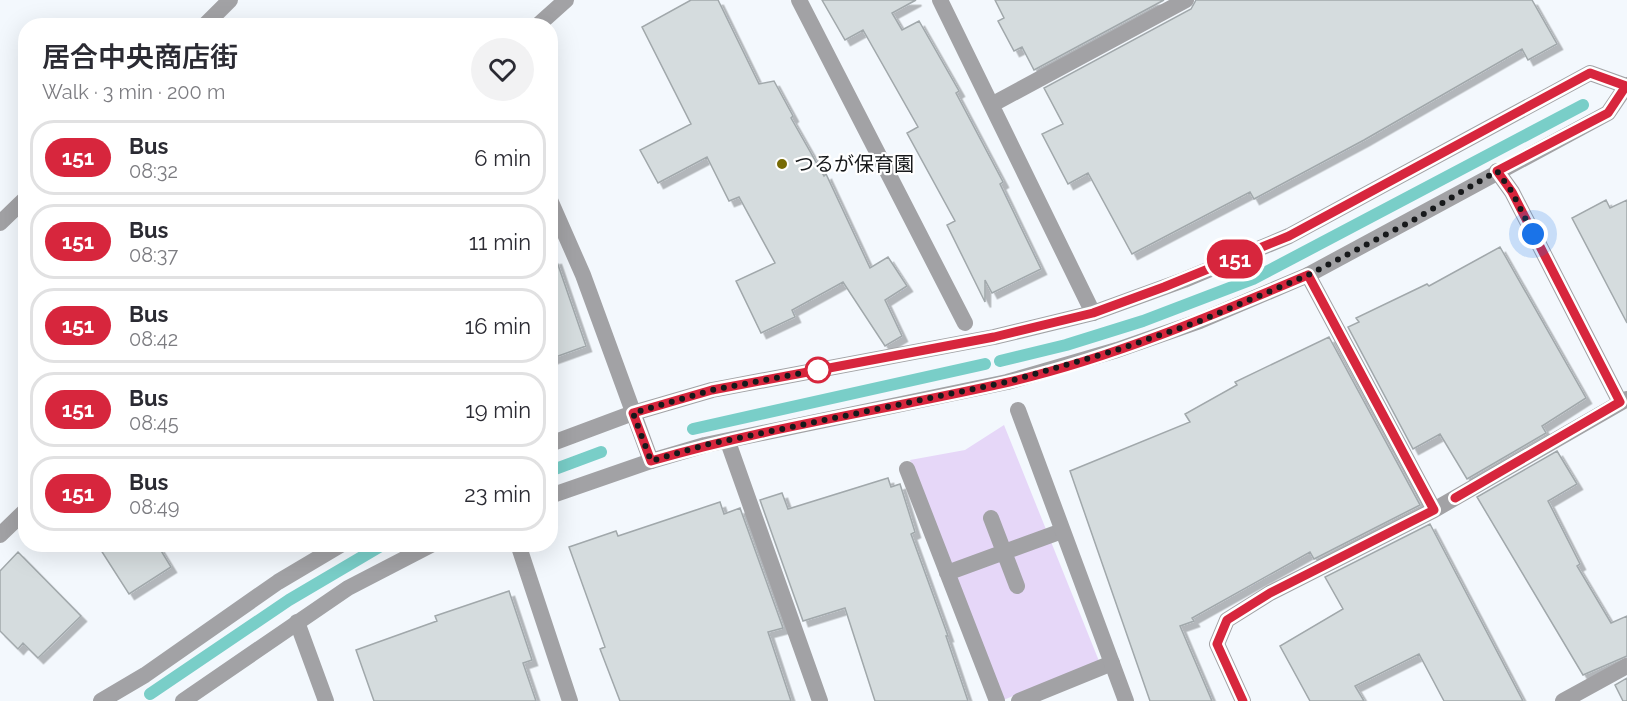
<!DOCTYPE html>
<meta charset="utf-8">
<style>
body{margin:0;font-family:Raleway,"Noto Sans JP",sans-serif;background:#f2f2f3;color:#2b2b33;height:100vh;display:flex;flex-direction:column;font-size:22px;white-space:nowrap}
*{box-sizing:border-box;margin:0}
p{font-size:20px;color:#7c7c81}
.icon{flex:none;width:33px;height:33px;fill:none;stroke:currentColor;stroke-width:2;stroke-linecap:round;stroke-linejoin:round}
.map{position:relative;flex:1;overflow:hidden}
.drawer{position:absolute;left:18px;top:18px;width:540px;height:534px;display:flex;flex-direction:column;background:#fff;border-radius:24px;box-shadow:0 6px 24px #0002}
.drawer>*{flex:none}
.badge{padding:0 12px;border-radius:20px;font-size:21px;line-height:39px}
.you{position:absolute;width:30px;height:30px;margin:-15px;border:4px solid #fff;border-radius:50%;background:#1a73e8;box-shadow:0 0 0 9px #1a73e833}
.map>.badge{position:absolute;translate:-50% -50%;box-shadow:0 0 0 3px #fff}
.round{display:grid;place-items:center;flex:none;width:63px;height:63px;border-radius:32px;background:#f2f2f3}
.summary{display:flex;align-items:center;justify-content:space-between;height:102px;padding:0 24px}
h1{font-size:28px;font-weight:600;line-height:45px}
ul{padding:0;list-style:none}
li{display:flex;align-items:center;gap:18px;height:75px;margin:0 12px 9px;padding:0 12px;border:3px solid #e1e1e2;border-radius:24px}
li div{flex:1}
li b{display:block;font-size:22px}
li em{font-style:normal}
li .badge{min-width:66px;font-weight:700;text-align:center}
.map>svg:first-child{display:block}
.green{fill:#e6d7f8}
.lines{fill:none;stroke-linecap:round;stroke-linejoin:round}
.stream{stroke:#79cec8;stroke-width:12}
.building{fill:#d5dcde;stroke:#a1a8ab;stroke-width:1.5;filter:url(#shadow)}
.service{stroke:#a2a2a5;stroke-width:16}
.pedestrian{stroke:#a2a2a5;stroke-width:16}
.minor{stroke:#a2a2a5;stroke-width:16}
.tertiary{stroke:#a2a2a5;stroke-width:16}
.line-casing{stroke:#fff;stroke-width:14}
.line{stroke:#d7263d;stroke-width:9}
.walk{stroke:#17191b;stroke-width:6;stroke-dasharray:0 10.8}
.poi-dot{fill:#776b05;stroke:#fff;stroke-width:2}
.stop-dot{fill:#fff;stroke:#d7263d;stroke-width:3}
.labels{text-anchor:middle;dominant-baseline:central;stroke-width:4.5;stroke-linejoin:round;paint-order:stroke}
.poi-label{font-size:20px;fill:#17191b;stroke:#fff;text-anchor:start}
</style>
<div class="map">
<svg width="1627" height="701" viewBox="0 0 1627 701">
<defs>
<filter id="shadow"><feDropShadow dx="5.5" dy="5.5" stdDeviation="0" flood-color="#0004"/></filter>
</defs>
<rect width="100%" height="100%" fill="#f3f8fd"/>
<path class="green" d="M1004,425L1099,661L1001,701L910,460L965,450Z"/>
<g class="lines">
<path class="stream" d="M1000,361L1066,345L1143,321L1253,279L1583,105
M693,429L985,364
M550,471L601,452
M150,694L289,600L384,544"/>
</g>
<path class="building" d="M691,0H718L759,84L774,81L793,116L791,118L824,176L826,174L870,268L888,257L907,286L885,300L902,336L885,346L843,282L792,310L795,317L761,333L736,281L775,263L739,197L729,201L707,157L658,183L640,150L691,124L642,27Z
M822,0H916L892,13L902,30L919,21L959,91L956,93L1003,182L1000,184L1041,269L992,293L985,280V302L947,225L955,221L907,133L918,127L863,30L845,40Z
M995,0H1164L1034,70L1022,47L1014,51L998,21L1004,18Z
M1196,0H1532L1557,44L1528,60L1522,49L1364,140L1254,199L1250,192L1132,254L1088,173L1068,184L1042,134L1063,124L1044,88L1191,9Z
M1606,200L1610,208L1627,200V323L1572,218Z
M1500,247L1586,398L1542,426L1546,433L1467,479L1440,434L1413,449L1348,327L1359,322L1356,318L1427,284L1429,286Z
M556,259L586,346L550,359V260Z
M1329,337L1420,505L1314,559L1310,552L1192,618L1194,621L1180,626L1212,701H1150L1070,471L1190,422L1185,414L1237,385L1235,382Z
M1557,451L1577,484L1548,501L1580,564L1577,566L1611,623L1627,616V656L1583,675L1477,497Z
M888,478L891,487L900,484L915,532L911,534L948,636H946L968,701H875L845,608L803,621L760,500L782,493L788,509Z
M720,502L724,514L740,508L783,628L768,632L791,701H620L600,649L605,647L569,547L616,531L618,536Z
M1430,524L1523,701H1444L1419,654L1355,686L1364,701H1310L1280,646L1343,609L1325,577Z
M97,544H157L171,567L129,594Z
M18,552L81,616L38,658L23,643L18,649L0,631V571Z
M509,591L532,660L523,663L536,701H374L356,650L437,621L435,616Z
M1627,678V701H1623L1615,685Z"/>
<g class="lines">
<path class="service" d="M907,469L997,701
M991,518L1017,586
M947,573L1062,531
M1019,701L1112,663"/>
<path class="pedestrian" d="M799,0L965,323
M1018,410L1126,701"/>
<path class="minor" d="M940,0L1093,313
M204,26L230,0
M537,26L566,0
M993,104L1186,0
M1497,171L1512,192L1620,402
M550,200L583,275L651,461
M0,223L26,198
M1308,275L1434,510
M728,442L820,701
M0,535L26,510
M518,544L570,701
M297,622L326,701
M1243,701L1217,644L1227,620L1270,593L1434,510L1627,399
M1563,701L1627,666"/>
<path class="tertiary" d="M550,444L633,413L712,390L994,337L1093,313L1184,280L1289,236L1590,73L1626,86
M550,496L651,461L705,445L1007,382L1117,350L1200,321L1308,275L1608,113L1627,85
M101,701L145,675L278,582L342,544
M183,701L348,588L433,544"/>
</g>
<g class="lines">
<g class="line-casing">
<path id="line" d="M1243,701L1217,644L1227,620L1270,593L1434,510L1308,275C1211,316 1112,358 1009,382C890,409 768,427 651,461L633,413L712,390L994,337L1093,313L1164,287L1289,236L1590,73L1626,86L1608,113L1497,171L1512,192L1620,402L1455,498"/>
</g>
<use href="#line" class="line"/>
<path class="walk" d="M818,370L824,369L712,390L633,413L651,461L705,445L1007,382L1117,350L1200,321L1308,275L1410,222L1497,171L1512,192L1533,234"/>
</g>
<circle class="poi-dot" cx="782" cy="164" r="6"/>
<circle class="stop-dot" cx="818" cy="370" r="12"/>
<g class="labels">
<g class="poi-label">
<text x="794" y="164">つるが保育園</text>
</g>
</g>
</svg>
<div class="you" style="left:1533px;top:234px"></div>
<b class="badge" style="left:1235px;top:259px;background:#d7263d;color:#fff">151</b>
<section class="drawer">
<div class="summary"><div><h1>居合中央商店街</h1><p>Walk · 3 min · 200 m</p></div><a class="round"><svg class="icon" aria-label="heart" viewBox="0 0 24 24"><path d="M12 20l-8-8c-3-5 5-10 8-4 3-6 11-1 8 4z"/></svg></a></div>
<ul>
<li><span class="badge" style="background:#d7263d;color:#fff">151</span><div><b>Bus</b><p>08:32</p></div><em>6 min</em></li>
<li><span class="badge" style="background:#d7263d;color:#fff">151</span><div><b>Bus</b><p>08:37</p></div><em>11 min</em></li>
<li><span class="badge" style="background:#d7263d;color:#fff">151</span><div><b>Bus</b><p>08:42</p></div><em>16 min</em></li>
<li><span class="badge" style="background:#d7263d;color:#fff">151</span><div><b>Bus</b><p>08:45</p></div><em>19 min</em></li>
<li><span class="badge" style="background:#d7263d;color:#fff">151</span><div><b>Bus</b><p>08:49</p></div><em>23 min</em></li>
</ul>
</section>
</div>
